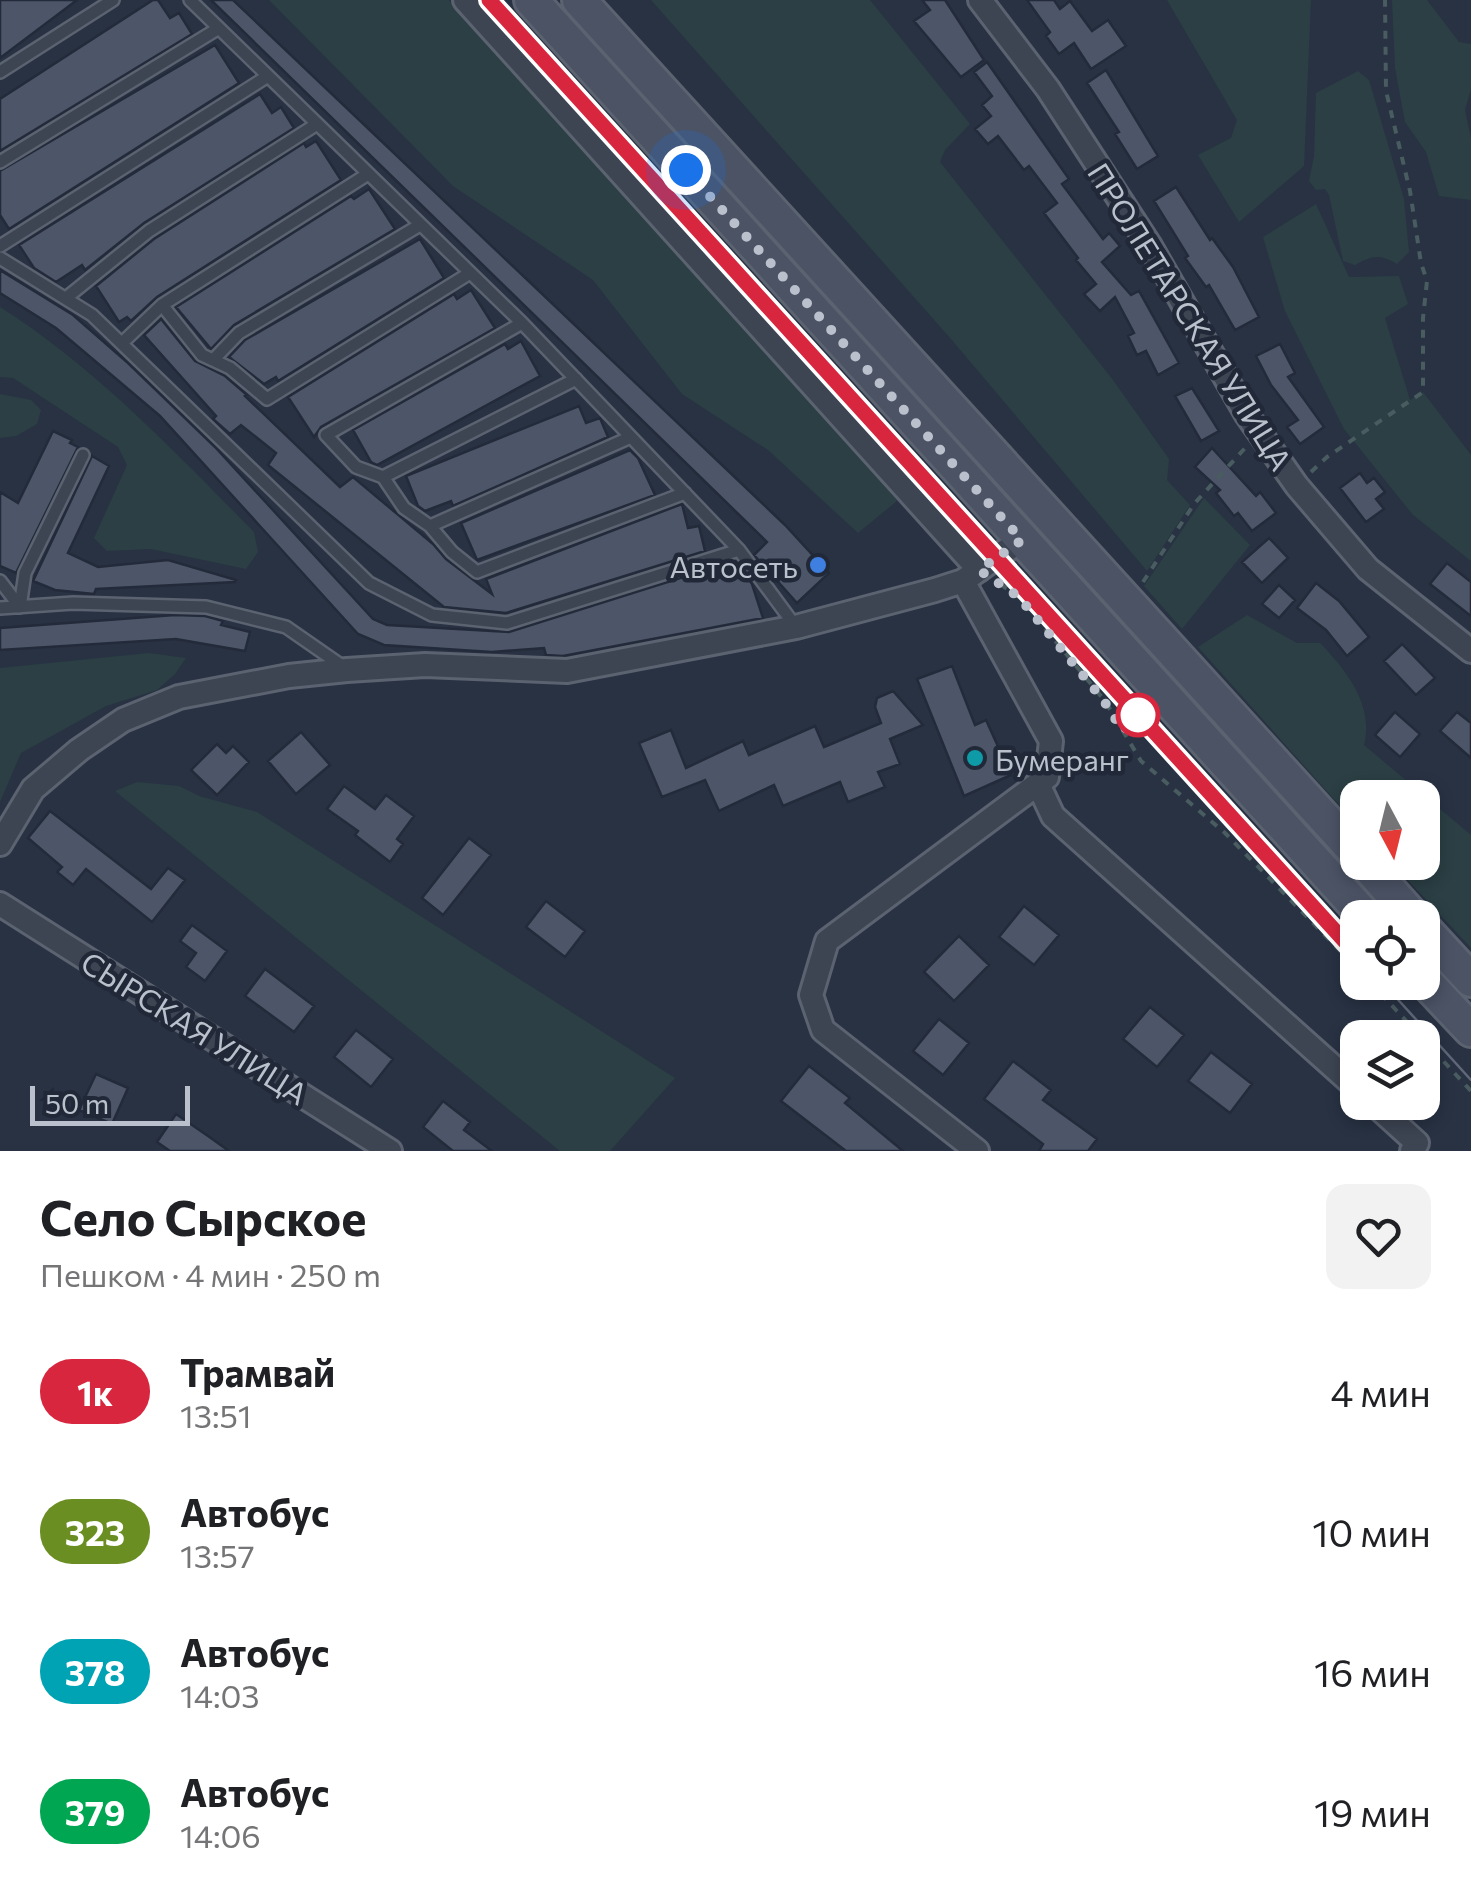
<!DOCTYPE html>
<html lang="ru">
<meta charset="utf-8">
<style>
body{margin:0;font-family:Commissioner,sans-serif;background:#f2f2f2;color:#202124;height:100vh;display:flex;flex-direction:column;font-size:38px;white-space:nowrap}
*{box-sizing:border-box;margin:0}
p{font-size:32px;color:#757577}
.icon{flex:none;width:55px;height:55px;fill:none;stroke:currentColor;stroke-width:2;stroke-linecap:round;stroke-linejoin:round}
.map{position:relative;height:1151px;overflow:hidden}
.panel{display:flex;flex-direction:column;background:#fff;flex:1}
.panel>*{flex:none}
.badge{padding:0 20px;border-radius:32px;font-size:35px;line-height:65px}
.needle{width:65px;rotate:173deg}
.fabs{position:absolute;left:1340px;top:780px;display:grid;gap:20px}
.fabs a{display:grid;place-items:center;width:100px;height:100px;border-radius:20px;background:#fff;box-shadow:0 5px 15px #0003;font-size:50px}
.scale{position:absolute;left:30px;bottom:25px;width:160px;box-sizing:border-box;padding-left:10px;border:5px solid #bac0cc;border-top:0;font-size:28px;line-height:35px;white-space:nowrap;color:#bac0cc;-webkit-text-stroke:8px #212938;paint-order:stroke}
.you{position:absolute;width:50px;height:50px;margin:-25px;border:8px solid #fff;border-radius:50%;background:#1a73e8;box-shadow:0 0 0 15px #1a73e833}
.map>.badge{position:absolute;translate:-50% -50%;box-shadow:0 0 0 5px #fff}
.round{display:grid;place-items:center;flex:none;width:105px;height:105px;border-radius:20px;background:#f2f2f2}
.head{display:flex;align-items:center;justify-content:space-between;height:170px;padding:0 40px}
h1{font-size:48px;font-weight:700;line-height:75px}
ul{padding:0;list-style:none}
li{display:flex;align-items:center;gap:30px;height:140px;padding:0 40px}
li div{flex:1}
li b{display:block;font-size:38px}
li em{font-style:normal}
li .badge{min-width:110px;font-weight:700;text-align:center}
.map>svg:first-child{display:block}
.green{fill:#2b3f44}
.building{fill:#4d5669;stroke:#232b3a;stroke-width:2.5}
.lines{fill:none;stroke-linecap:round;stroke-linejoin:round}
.lane-casing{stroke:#5b6270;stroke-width:16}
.street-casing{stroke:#5b6270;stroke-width:28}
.secondary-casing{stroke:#5b6270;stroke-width:38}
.path{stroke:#495c60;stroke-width:4;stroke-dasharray:8 8;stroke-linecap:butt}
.lane{stroke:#3d4452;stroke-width:11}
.street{stroke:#3d4452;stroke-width:22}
.secondary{stroke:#4b5365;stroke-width:32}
.tram{stroke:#5f6879;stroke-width:2.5}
.line-casing{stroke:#fff;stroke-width:22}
.line{stroke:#d7263d;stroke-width:15}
.walk{stroke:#bac0cc;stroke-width:10;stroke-dasharray:0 18}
.shop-dot{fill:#3f7fe0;stroke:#212938;stroke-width:4}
.stop-dot{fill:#fff;stroke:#d7263d;stroke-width:5}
.culture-dot{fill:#0f9aa8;stroke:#212938;stroke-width:4}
.labels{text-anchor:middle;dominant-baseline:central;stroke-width:9;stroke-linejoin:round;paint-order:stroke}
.street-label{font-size:30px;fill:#bac0cc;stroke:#212938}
.poi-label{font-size:30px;fill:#bac0cc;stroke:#212938;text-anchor:end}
</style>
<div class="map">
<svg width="1471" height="1151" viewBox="0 0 1471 1151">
<rect width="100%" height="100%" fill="#283243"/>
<path class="green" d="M269,0H449L758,337L887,482L897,501L858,533L768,450L682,394L593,280L453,186Z
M651,0H870L970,124L945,150L940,162L1113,380L1169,459L1167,480L1190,505L1147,571L951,339Z
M1167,0H1311L1304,166L1239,222L1198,155L1231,138L1237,120Z
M1392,0H1427L1459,42L1471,44V89L1465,110L1471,139V200L1439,196L1426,152L1405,122L1395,68Z
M1358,71L1369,80L1404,199L1409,252L1397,264C1380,253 1371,256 1355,265L1343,261L1329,195L1325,189L1316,190L1309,181L1314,156L1316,93Z
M1316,204L1349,277L1399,276L1408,304L1385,318L1410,400L1423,392L1471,455V561L1413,515L1344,429L1285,311L1263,237Z
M0,307C96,368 174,451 254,532L258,552L246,569L151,549L107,551L94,538L127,465L118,447L13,378L0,377Z
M0,394L31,400L41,410L37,424L16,436L0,438Z
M1204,498L1250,545L1182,629L1144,586Z
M1247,615L1297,643H1320C1347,671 1374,705 1364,745L1471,835V948L1392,863L1422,862V798H1358L1357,825L1198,647Z
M149,653L186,658L175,674L157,690L106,706L21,753L0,802V668Z
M137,782L179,786L199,796L257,812L675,1078L610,1151H560L115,791Z"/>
<path class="building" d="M0,0H77L0,58Z
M153,0H158L170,18L179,13L192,34L0,151V99Z
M211,0H233L785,525L829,573L797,603L754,555L767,542Z
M922,0H945L984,60L961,77L914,21L930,10Z
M1027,0H1054L1060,9L1070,1L1092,31L1108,20L1126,46L1091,69L1074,43L1059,54L1046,36L1050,32Z
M215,45L239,83L9,229L0,215V171Z
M987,62L1069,179L1062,184L1103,239L1109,233L1120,246L1102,262L1131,295L1139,291L1179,363L1158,375L1146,351L1137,355L1128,336L1134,333L1115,297L1100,311L1084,294L1096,284L1076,260L1078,258L1044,213L1057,203L1029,166L1024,170L998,136L988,144L975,129L991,116L982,105L992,96L974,72Z
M1106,70L1158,156L1137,169L1115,134L1119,132L1087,83Z
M260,94L272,113L281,107L294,128L144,223L85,270L82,265L56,282L34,268L19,245Z
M316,141L341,180L157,297L131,321L127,317L119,322L96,286L154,239L304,143L306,147Z
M1176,187L1210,240L1212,238L1233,267L1259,317L1235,330L1209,285L1206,287L1185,258L1188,256L1154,201Z
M369,189L395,229L234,325L211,349L176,307L351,196L354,199Z
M420,239L444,278L278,381L276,377L264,384L229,357L245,340Z
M0,270L73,315L128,363L215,447L373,619L387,625L509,632L709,569L711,580L743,571L752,584L763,618L563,656L546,655L544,648L492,652L384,645L358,634L160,416L56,328L0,293Z
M471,290L495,328L321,427L314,437L288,397L454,294L457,299Z
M161,319L195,361L225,376L247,395L245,396L340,487L353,477L433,544L446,559L492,594L486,579L682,504L688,528L699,526L705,551L506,613L444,607L268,465L276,453L241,425L230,434L213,419L216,416L144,335Z
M521,341L540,376L377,465L371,462L353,430L505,344L508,349Z
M1280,344L1295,373L1288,377L1324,427L1300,444L1287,427L1298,420L1271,385L1256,356Z
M1192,388L1219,431L1201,441L1175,396Z
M579,406L586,423L600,418L608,437L453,506L451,501L425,511L418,506L406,476Z
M53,431L72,440L70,443L78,447L16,573L0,566V492L18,503Z
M1212,448L1256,496L1260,492L1276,513L1252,531L1238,513L1234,516L1216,493L1220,490L1195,467Z
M630,450L638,458L655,495L477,560L461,523Z
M92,456L109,466L68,553L98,567L168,560L236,580L235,582L96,589L94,594L55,590L33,581Z
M1360,473L1367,483L1374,478L1385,492L1376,499L1384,509L1366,522L1340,488Z
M1269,538L1288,558L1262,583L1242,562Z
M1447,563L1471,582V616L1430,584Z
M1316,583L1339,601L1369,637L1347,656L1326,630L1297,608Z
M1279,585L1295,600L1279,618L1262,604Z
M175,615L205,616L223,621L221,625L250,632L245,651L176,639L0,650V628Z
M1402,644L1435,678L1416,695L1384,661Z
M952,666L975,725L986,720L1011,775L964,796L917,679Z
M893,691L923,725L890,739L900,764L878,772L885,787L848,802L840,782L783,806L774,785L719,811L705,780L662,797L639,743L671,730L686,768L743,741L749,755L815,726L824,747L881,723L875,707L877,698Z
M1395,712L1420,734L1400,757L1375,735Z
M1457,712L1471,723V758L1440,731Z
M301,732L330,765L296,794L268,761Z
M217,744L226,753L233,746L249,762L217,795L191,770Z
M344,786L375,809L386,795L414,816L397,839L403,844L390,862L355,835L358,831L327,809Z
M50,811L151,889L168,868L185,880L152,922L86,869L73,885L57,872L62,867L28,838Z
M469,838L491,855L443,915L422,898Z
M546,901L585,931L565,957L526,927Z
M1024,906L1059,935L1034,965L999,937Z
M192,925L227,951L205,981L186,967L196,953L180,941Z
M959,936L989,965L954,1001L924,972Z
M265,969L314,1006L294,1032L245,996Z
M1150,1007L1184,1035L1157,1067L1123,1039Z
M939,1019L969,1043L943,1075L913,1051Z
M356,1030L393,1059L371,1087L334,1057Z
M1211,1052L1252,1084L1230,1113L1188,1081Z
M1013,1061L1051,1090L1043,1100L1097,1139L1088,1151H1039L1043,1144L984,1099Z
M809,1066L850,1098L845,1103L903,1151H846L781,1101Z
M96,1074L128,1088L112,1124L79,1110Z
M443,1101L470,1122L464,1130L492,1151H453L423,1127Z
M176,1114L208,1136L229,1151H170L157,1142Z"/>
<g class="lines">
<g class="lane-casing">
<path id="lane" d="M190,0L522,323L739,550L796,627
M0,72L113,0
M0,162L219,28
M0,246L268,76
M0,258L92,315L369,583L432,615L507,623L739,550
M66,298L149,231L317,124
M162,305L202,355L230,368L267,399L470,273
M522,323L326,435L356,467L383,477L404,508L430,526L452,552L477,572L685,493
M122,343L162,305L368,174
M213,360L239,333L420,225
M383,477L576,379
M430,526L631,437
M0,581L20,607
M20,607L25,573L83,455
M0,608L73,603L206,607L286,627L345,668"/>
</g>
<g class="street-casing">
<path id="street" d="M465,0L979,570
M980,0L1048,89L1150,246L1247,415L1297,486L1368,569L1471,651
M963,581L1051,741L1047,777L827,941L811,995L823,1030L977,1151
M1038,784L1053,816L1358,1089
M0,844L33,789L79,750L123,720L179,697L289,676L347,670L425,665L567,671L796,627L935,590L963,581L1021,540
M0,904L390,1151
M1372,1102L1417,1143L1412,1151"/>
</g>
<g class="secondary-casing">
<path id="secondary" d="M531,0L1367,918
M579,0L1358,855
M1364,862L1414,918
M1422,927L1471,980
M1422,978L1471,1030"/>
</g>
<path class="path" d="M1311,472L1327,457L1423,392V318L1427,281L1421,263L1410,191L1386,91L1385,0
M1143,582L1194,504L1246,447
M1000,584L1019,597L1105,701L1141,761L1225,833L1358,969
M1370,982L1422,1038
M1422,1038L1471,1091"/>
<use href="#lane" class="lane"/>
<use href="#street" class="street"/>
<use href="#secondary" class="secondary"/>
<path class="tram" d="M489,0L1358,956
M1382,982L1471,1080"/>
</g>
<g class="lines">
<g class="line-casing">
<path id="line" d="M489,0L1358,956"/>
</g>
<use href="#line" class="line"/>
<path class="walk" d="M686,170L1022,540L979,570L1019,597L1104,701L1123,731L1138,715"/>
</g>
<circle class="shop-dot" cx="818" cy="565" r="10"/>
<circle class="stop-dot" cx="1138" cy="715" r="20"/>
<circle class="culture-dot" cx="975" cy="758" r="10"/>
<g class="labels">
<g class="street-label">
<text transform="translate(1191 316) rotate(58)">ПРОЛЕТАРСКАЯ УЛИЦА</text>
<text transform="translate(195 1027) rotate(32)">СЫРСКАЯ УЛИЦА</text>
</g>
<g class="poi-label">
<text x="798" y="565">Автосеть</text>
<text x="995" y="758" text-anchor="start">Бумеранг</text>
</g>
</g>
</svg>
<div class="fabs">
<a><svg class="needle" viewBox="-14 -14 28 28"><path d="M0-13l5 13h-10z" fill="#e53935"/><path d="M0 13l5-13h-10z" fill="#757577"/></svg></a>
<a><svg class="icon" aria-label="locate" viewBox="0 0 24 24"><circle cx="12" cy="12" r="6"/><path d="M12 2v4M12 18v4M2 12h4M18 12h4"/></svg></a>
<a><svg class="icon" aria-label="layers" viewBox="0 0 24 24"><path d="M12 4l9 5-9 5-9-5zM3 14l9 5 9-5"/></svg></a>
</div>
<div class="scale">50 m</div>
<div class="you" style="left:686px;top:170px"></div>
</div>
<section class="panel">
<div class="head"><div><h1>Село Сырское</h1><p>Пешком · 4 мин · 250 m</p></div><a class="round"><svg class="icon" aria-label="heart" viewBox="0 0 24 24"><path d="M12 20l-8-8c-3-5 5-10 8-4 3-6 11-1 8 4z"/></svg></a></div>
<ul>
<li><span class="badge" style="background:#d7263d;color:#fff">1к</span><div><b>Трамвай</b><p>13:51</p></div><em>4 мин</em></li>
<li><span class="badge" style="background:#6b8e23;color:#fff">323</span><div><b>Автобус</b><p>13:57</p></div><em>10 мин</em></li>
<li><span class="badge" style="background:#00a3b4;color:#fff">378</span><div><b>Автобус</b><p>14:03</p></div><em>16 мин</em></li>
<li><span class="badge" style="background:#00a651;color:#fff">379</span><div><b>Автобус</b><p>14:06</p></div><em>19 мин</em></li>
</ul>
</section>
